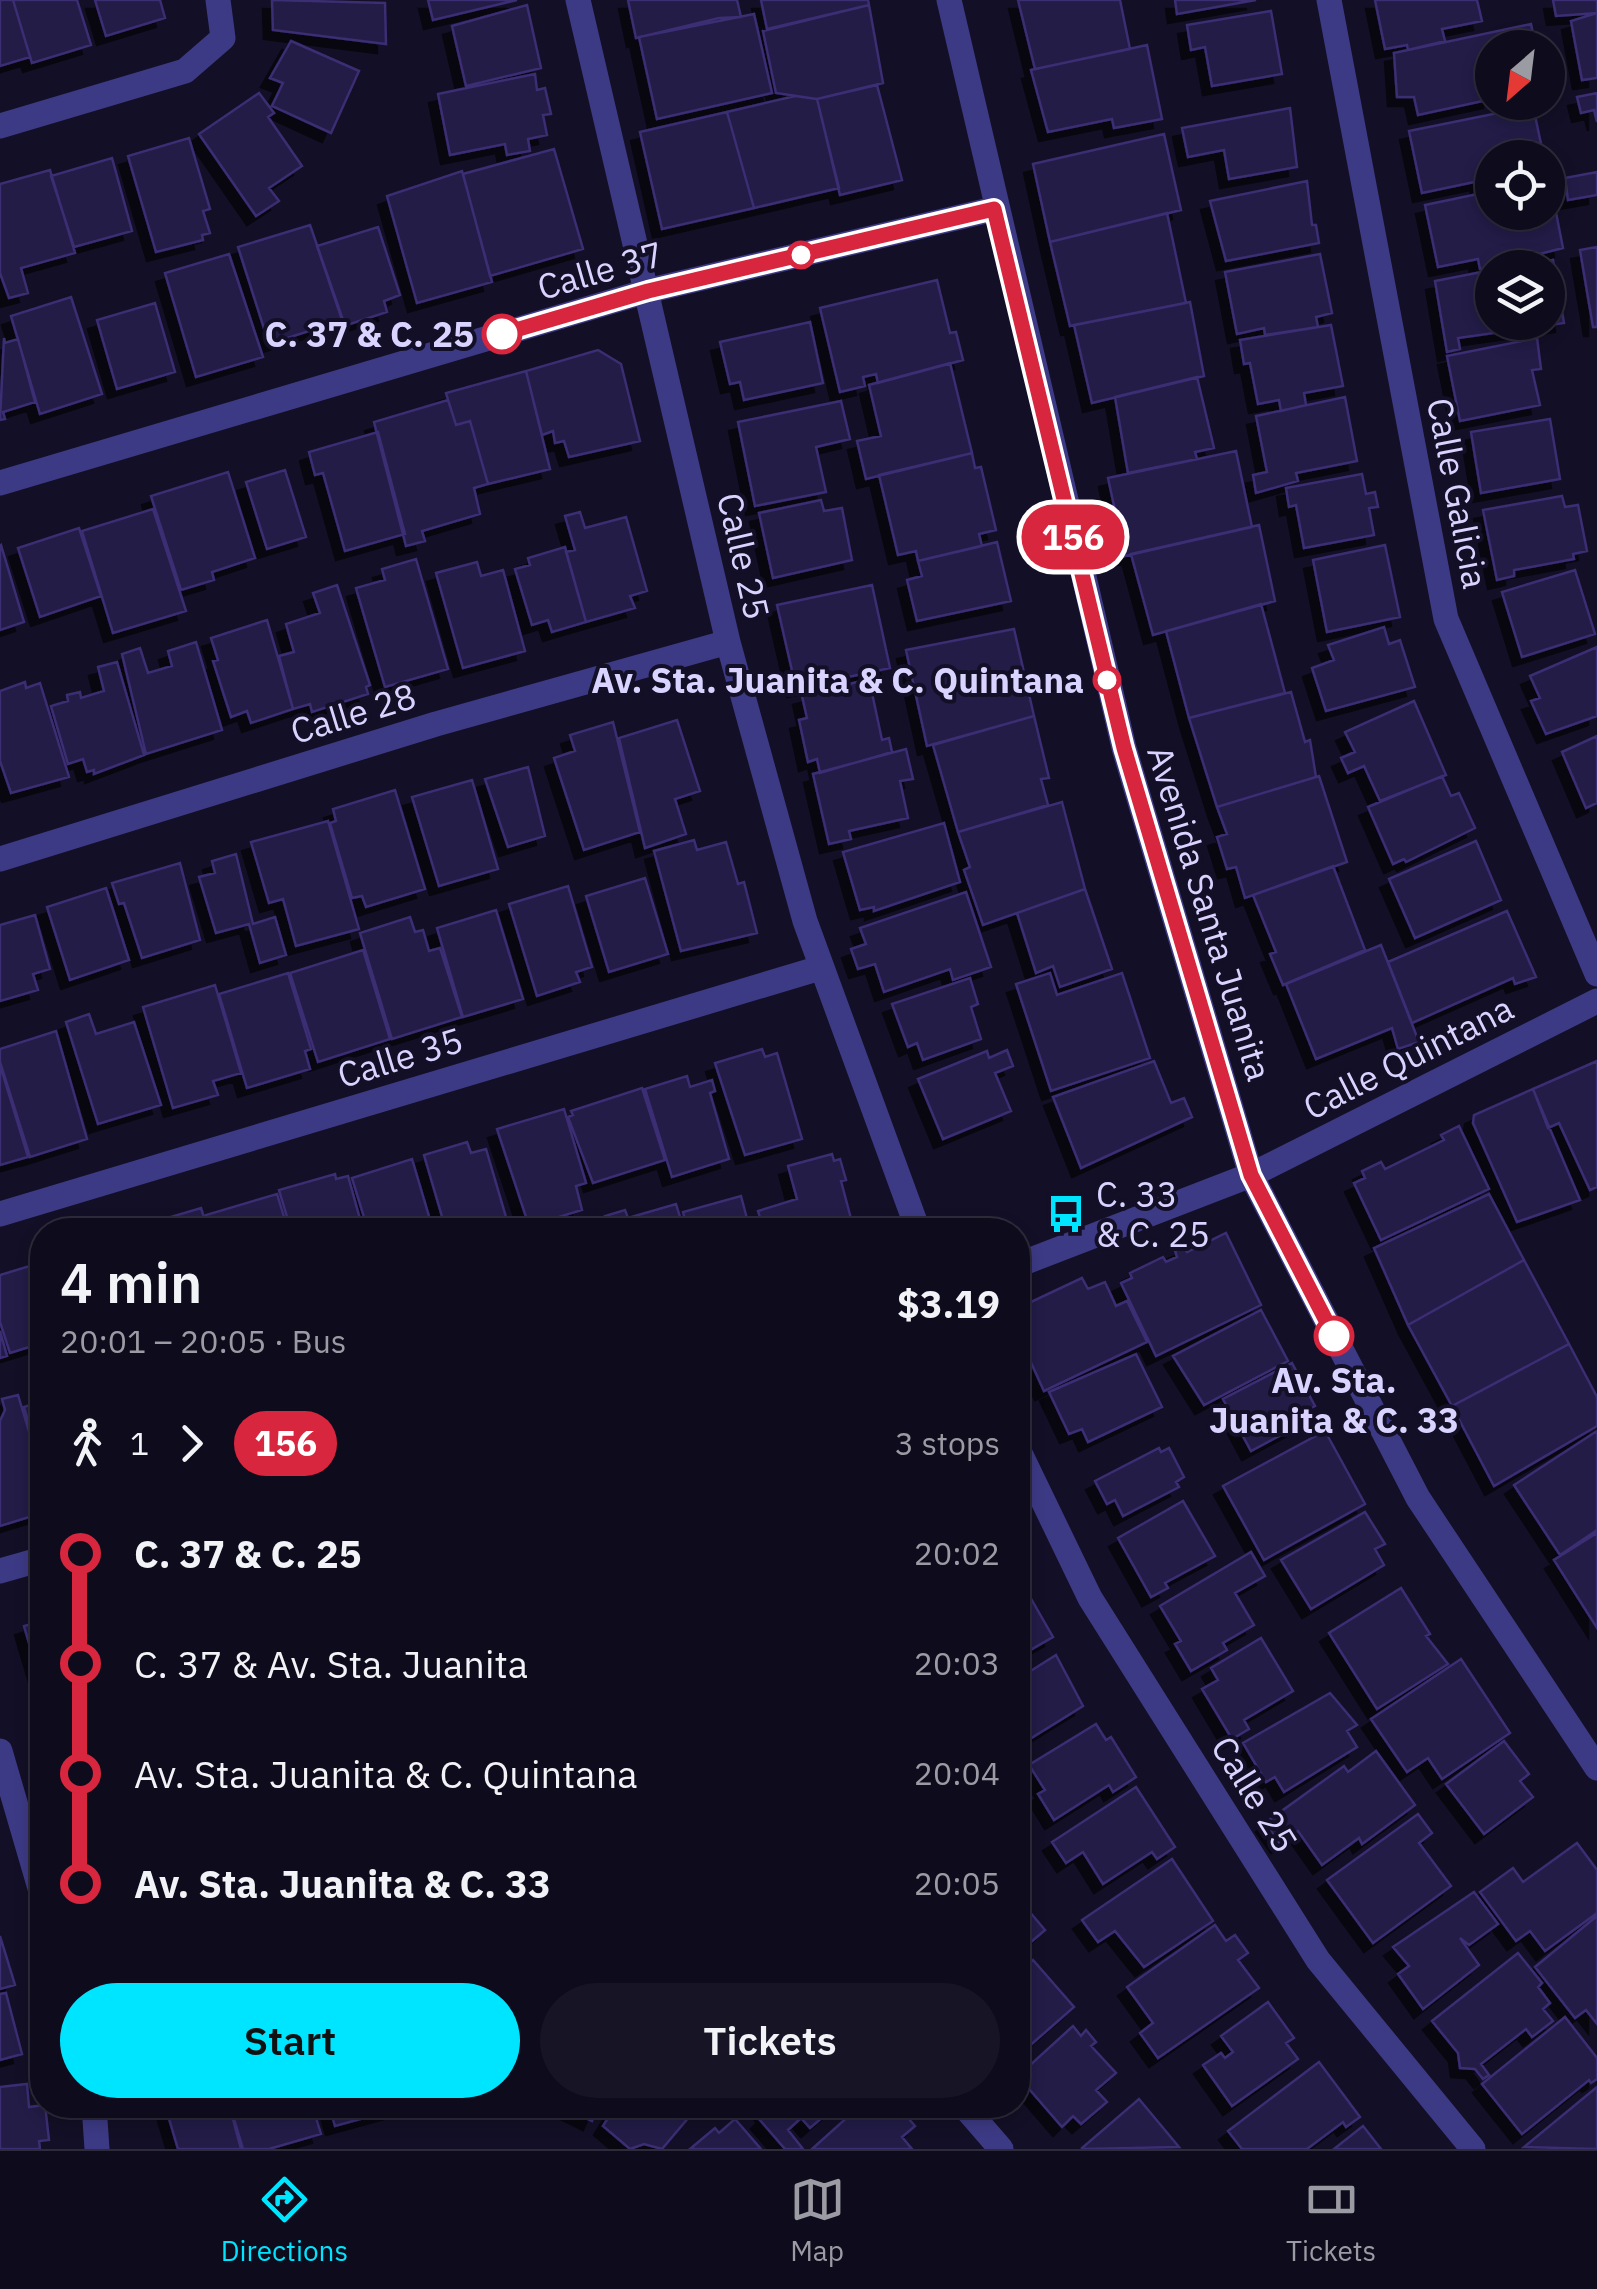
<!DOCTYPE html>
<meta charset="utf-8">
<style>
body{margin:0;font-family:"IBM Plex Sans",sans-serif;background:#171425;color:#f1f3f6;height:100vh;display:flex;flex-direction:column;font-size:38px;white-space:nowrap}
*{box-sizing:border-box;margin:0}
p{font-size:32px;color:#9b9ba3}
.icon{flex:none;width:55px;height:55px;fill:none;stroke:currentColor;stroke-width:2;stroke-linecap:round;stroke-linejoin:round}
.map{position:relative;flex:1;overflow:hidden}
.drawer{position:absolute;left:30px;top:1218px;width:1000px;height:900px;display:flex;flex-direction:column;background:#0e0b1c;border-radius:40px;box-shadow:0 5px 15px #0003,0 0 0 2px #2e2b3b}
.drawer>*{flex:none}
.badge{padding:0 20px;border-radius:32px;font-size:35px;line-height:65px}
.needle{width:65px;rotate:208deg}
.buttons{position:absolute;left:1475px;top:30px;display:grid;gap:20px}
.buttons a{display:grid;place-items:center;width:90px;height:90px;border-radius:50%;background:#0e0b1c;box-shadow:0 5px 15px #0003,0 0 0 2px #2e2b3b;font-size:50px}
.map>.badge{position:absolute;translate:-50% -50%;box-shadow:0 0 0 5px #fff}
.legs{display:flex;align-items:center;gap:15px;height:110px;padding:0 30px;font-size:32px}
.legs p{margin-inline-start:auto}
.head{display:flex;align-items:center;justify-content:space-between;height:170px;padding:0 30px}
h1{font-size:55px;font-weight:600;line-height:75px}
.primary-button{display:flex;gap:20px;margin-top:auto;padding:20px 30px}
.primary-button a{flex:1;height:115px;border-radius:60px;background:#00e5ff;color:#111;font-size:40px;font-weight:600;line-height:115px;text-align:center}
.primary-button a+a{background:#171425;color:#f1f3f6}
ul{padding:0 30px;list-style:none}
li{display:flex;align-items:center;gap:35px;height:110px;font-size:38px}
li i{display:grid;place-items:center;width:15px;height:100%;margin:0 12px;background:currentColor}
li i::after{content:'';width:25px;height:25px;margin:-12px;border:8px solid;border-radius:50%;background:#0e0b1c}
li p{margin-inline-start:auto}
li:first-child i{background:linear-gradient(#0000 50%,currentColor 0)}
li:last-child i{background:linear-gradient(currentColor 50%,#0000 0)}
.tabs{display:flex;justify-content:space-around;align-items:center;height:140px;border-top:2px solid #2e2b3b;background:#0e0b1c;font-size:28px;color:#9b9ba3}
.tabs a{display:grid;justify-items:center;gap:5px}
.tabs .current{color:#00e5ff}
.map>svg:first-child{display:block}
.building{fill:#241b47;stroke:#3b2d73;stroke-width:2.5;filter:url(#shadow)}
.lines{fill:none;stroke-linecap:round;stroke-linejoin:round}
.minor{stroke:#3d3a85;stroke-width:25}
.line-1-casing{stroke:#fff;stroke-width:22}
.line-1{stroke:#d7263d;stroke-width:15}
.stop-1-dot{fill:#fff;stroke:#d7263d;stroke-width:5}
.labels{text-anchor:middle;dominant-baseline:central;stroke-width:8;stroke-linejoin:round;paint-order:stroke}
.street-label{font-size:35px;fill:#d9d4ff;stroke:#130f26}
.stop-label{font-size:35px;font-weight:bold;fill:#d9d4ff;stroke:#130f26;text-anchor:end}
.poi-label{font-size:35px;fill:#d9d4ff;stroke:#130f26;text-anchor:start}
</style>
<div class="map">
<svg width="1597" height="2149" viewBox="0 0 1597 2149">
<defs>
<filter id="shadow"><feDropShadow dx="-9" dy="9" stdDeviation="0" flood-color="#0009"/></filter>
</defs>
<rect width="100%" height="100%" fill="#130f26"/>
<path class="building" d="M0,0H13L30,57L0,66Z
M13,0H77L91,45L32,63Z
M95,0H160L165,18L106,36Z
M272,0L385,3L386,44L273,30Z
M428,0H517L433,20Z
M628,0H737L741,17L719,18L636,38Z
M761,0H868L869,5L767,29Z
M1018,0H1120L1130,49L1035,69Z
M1175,0H1256L1177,14Z
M1375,0H1477L1482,21L1442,29L1445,41L1408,50L1407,45L1385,49Z
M1553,0H1597V13L1556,16Z
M527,5L541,68L466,86L452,26Z
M869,5L883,83L817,99L776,93L763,31Z
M1271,11L1282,74L1212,86L1205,47L1191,50L1187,25Z
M1597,13V78L1582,80L1571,21Z
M754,14L772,93L657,119L639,37Z
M1531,24L1536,48H1492V99L1418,115L1414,97H1397L1394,53Z
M291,41L359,71L331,133L272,106L283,83L270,78Z
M1147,45L1162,119L1114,128L1112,119L1048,132L1031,70Z
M535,74L537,90L545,88L551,114L543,115L547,135L528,139L530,151L507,155L505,144L450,155L438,94Z
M877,85L902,180L840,195L817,99Z
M259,93L274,113L268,117L302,166L269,188L279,201L256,216L199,134Z
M1597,93V122L1594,110L1581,113L1577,97Z
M795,96L817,99L839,188L754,208L727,112Z
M1512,102H1547L1514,109Z
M1533,106L1544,158H1492V191L1482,193L1479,181L1422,193L1409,131Z
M1290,108L1297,167L1229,179L1224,150L1188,157L1182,128Z
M727,112L754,208L662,229L640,132Z
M1164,134L1181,210L1050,242L1033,164Z
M189,138L210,209L203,211L210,233L202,235L203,240L156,252L128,156Z
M554,149L583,249L490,276L463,174Z
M112,158L132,231L74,247L51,176Z
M50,170L75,253L21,268L28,293L9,298L0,273V184Z
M462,171L492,282L417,303L387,196Z
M1597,172V195L1568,200L1565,178Z
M1307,181L1312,225H1316L1319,243L1226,261L1210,201Z
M1550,182L1563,248L1480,269L1478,259L1438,267L1425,205L1492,191V212H1548Z
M1167,213L1186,303L1070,326L1050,242Z
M310,225L343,320L269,344L238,247Z
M378,227L400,295L384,301L387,312L344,326L317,246Z
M1597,247V327H1593L1580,250Z
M229,254L263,357L196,377L165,273Z
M1320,254L1332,313L1316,317L1318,327L1265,335L1264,328L1237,334L1225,272Z
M1553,260L1564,323L1458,338L1460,349L1447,352L1435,281L1492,270V322H1548V268H1509Z
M937,280L950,333L956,332L963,360L878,383L876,374L863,377L865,386L840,392L820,308Z
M71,297L102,394L40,414L11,316Z
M1190,302L1204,376L1092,403L1074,325Z
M155,303L175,372L117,389L97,320Z
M810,322L823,383L744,400L740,382L730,384L720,342Z
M1331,325L1343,386L1304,393L1306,405L1281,411L1279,400L1258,404L1250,363L1244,364L1240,340Z
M4,338L5,343L18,339L35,402L3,412L5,419L0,420Z
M1537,338L1541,369L1532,370L1540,405L1460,421L1447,356Z
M598,350L621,364L640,441L569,457L564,441L555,443L553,431L542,435L526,371Z
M950,363L972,453L866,479L857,441L881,436L869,385Z
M526,371L550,469L488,484L470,421L456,425L446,393Z
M1197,377L1214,448L1195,452L1197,459L1128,473L1115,397Z
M1345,397L1357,461L1296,473L1298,481L1256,493L1253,475L1267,472L1256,416Z
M448,400L456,425L470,421L488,484L474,488L480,514L422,531L425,541L406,546L374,422Z
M841,401L850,439L816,447L826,492L755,506L738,422Z
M1550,419L1560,479L1481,493L1471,432Z
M378,432L405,534L345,551L323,473L315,475L309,452Z
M1236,451L1252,527L1125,556L1108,478Z
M972,453L975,468L981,467L996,530L979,534L982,546L918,561L916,551L898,555L879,475Z
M285,470L306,537L267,549L246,482Z
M228,472L255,558L212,572L214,580L181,590L151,496Z
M1362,474L1366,494L1375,492L1378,507L1369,508L1374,535L1304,548L1296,505L1289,507L1286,488Z
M1562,496L1565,507L1578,505L1587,551L1573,554L1574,559L1514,570V576L1497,580L1483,510Z
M821,500L824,511L842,508L852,560L773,578L759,513Z
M153,509L186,611L113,633L82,531Z
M580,512L585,528L626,517L647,591L630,596L635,608L586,622L566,552L575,550L565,516Z
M1259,525L1275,601L1153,635L1131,554Z
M79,528L101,596L40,617L18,548Z
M997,542L1011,601L917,621L907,580L922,576L918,561Z
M1,545L24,622L0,630V546Z
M1385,545L1400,617L1327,632L1313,560Z
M565,547L586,622L552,632L548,620L532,625L515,569L530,565L528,558Z
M416,559L448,669L385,687L356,588L385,580L382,569Z
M477,562L481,576L503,570L525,651L463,668L436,573Z
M1575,570L1595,634L1522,657L1502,592Z
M337,585L370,685L366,687L368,694L312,712L310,704L293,709L279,656L294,652L286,624L320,613L313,593Z
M872,585L890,668L848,677L849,683L833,689L831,681L796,688L777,605Z
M1261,604L1285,693L1189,718L1166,631Z
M267,620L293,709L251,723L247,711L231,717L213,661L218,660L211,638Z
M1384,627L1389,644L1400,640L1415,687L1326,711L1312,668L1334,660L1328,645Z
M1014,629L1034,716L927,746L906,650Z
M196,642L222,730L146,754L122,654L140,648L148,673L172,666L168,651Z
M1597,647V716L1546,734L1531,701L1540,698L1530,676Z
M117,662L144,755L94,774V770L87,772L83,759L68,764L51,706L68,701L67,695L80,692L81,698L104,691L98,667Z
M869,679L882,740L889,738L892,752L820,773L817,759L808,762L799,720L807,718L802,696Z
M25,682L26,688L40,683L69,777L11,793L0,761V691Z
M1291,692L1305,742L1310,740L1316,777L1217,807L1189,718Z
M1414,701L1446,775L1380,801L1364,766L1348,773L1341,758L1355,752L1345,732Z
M1034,716L1049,778L1041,779L1048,805L958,832L933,745Z
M677,720L700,791L675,799L686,834L645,848L619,738Z
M613,722L640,832L584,850L554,758L575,751L570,735Z
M1597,736V803L1586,808L1562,752Z
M906,749L913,779L900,781L908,818L849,831L851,839L829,844L813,774Z
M528,767L545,836L508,847L485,779Z
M1319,776L1347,862L1245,898L1236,867L1227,869L1217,837L1227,834L1217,807Z
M1442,776L1451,796L1459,793L1475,828L1406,862L1404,859L1393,864L1368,807Z
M472,780L498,869L439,886L412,797Z
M395,790L425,889L366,907L362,896L352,898L330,823L336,821L333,809Z
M1062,802L1085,889L983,925L964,870L970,867L958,832Z
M328,821L359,929L296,946L283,899L269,903L251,842Z
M944,823L960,882L874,911V907L860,910L843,852Z
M694,840L697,850L726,842L738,884L744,882L757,933L681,951L654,851Z
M1476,841L1501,900L1415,938L1389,879Z
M236,854L253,924L275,917L286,955L260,963L249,924L216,933L199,877L215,873L212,861Z
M180,863L200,940L142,958L124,903L119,904L112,883Z
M1333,866L1365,950L1283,985L1270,954L1276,952L1253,895Z
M645,878L668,954L609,972L586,896Z
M568,886L592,967L576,972L580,982L537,996L509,904Z
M106,888L129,960L70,980L47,907Z
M1085,889L1112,969L1060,987L1053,966L1036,973L1017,913Z
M966,892L991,967L953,980L950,969L884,992L875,964L858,969L851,949L866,944L860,928Z
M496,910L523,999L463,1017L437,928Z
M1507,911L1536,977L1515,984L1513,978L1412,1023L1388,962Z
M35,915L50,969L33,974L38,990L0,1001V925Z
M410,917L415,932L423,930L429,951L440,948L462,1017L392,1039L360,933Z
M1381,945L1419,1042L1398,1049L1392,1028L1316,1059L1286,984Z
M363,950L390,1039L318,1062L290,973Z
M288,973L311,1049L305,1051L310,1069L247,1088L219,994Z
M1050,973L1057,995L1122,973L1150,1058L1051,1091L1016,984Z
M970,978L978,1004L971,1007L981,1039L923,1060L917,1043L908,1047L892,1004Z
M215,985L241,1073L213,1081L218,1095L173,1108L143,1007Z
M89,1014L96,1034L134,1022L161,1105L98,1124L66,1022Z
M56,1031L87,1139L30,1157L0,1062V1049Z
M762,1049L765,1057L777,1053L802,1139L745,1155L715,1063Z
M1007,1050L1013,1066L995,1073L1011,1111L943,1139L918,1079L987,1051L989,1058Z
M1154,1061L1171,1103L1184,1098L1192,1117L1081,1168L1053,1097Z
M1597,1061V1187L1590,1190L1559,1123L1548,1128L1533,1089Z
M0,1065L28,1157L0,1165Z
M687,1076L690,1087L712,1080L715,1091L710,1093L729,1159L672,1177L645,1089Z
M642,1088L665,1160L593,1183L568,1117L573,1115L571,1111Z
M1533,1089L1580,1200L1517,1222L1473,1123L1474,1115Z
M564,1109L586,1183L576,1186L582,1210L529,1226L497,1129Z
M1459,1126L1489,1189L1381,1240L1354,1183L1365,1178L1362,1171L1381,1162L1385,1169L1444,1140L1441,1135Z
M467,1142L471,1153L486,1149L508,1224L487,1230H446L424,1155Z
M832,1154L834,1161L840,1159L846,1180L841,1181L854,1230H764L758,1211L797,1199L788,1166Z
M412,1159L433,1230H368L352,1178Z
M335,1174L336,1179L348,1176L363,1230H291L279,1190Z
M277,1194L288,1230H210L206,1215Z
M1489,1194L1524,1260L1408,1325L1374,1248Z
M741,1196L750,1230H688L683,1212Z
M676,1204L684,1230H609L605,1216L625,1210L628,1218Z
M201,1208L208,1230H131L130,1229Z
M604,1222L606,1230H584L583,1228Z
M1226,1233L1261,1305L1156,1356L1121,1283L1132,1278L1130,1273L1163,1257L1166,1262L1177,1257L1175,1251L1184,1247L1187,1252Z
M1524,1260L1569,1344L1452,1406L1408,1325Z
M33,1265L38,1282L42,1281V1343L10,1353L0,1322V1275Z
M1082,1278L1088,1289L1105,1282L1116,1306L1127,1301L1147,1342L1044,1391L1018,1334V1308Z
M1261,1310L1288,1361L1204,1405L1173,1356Z
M0,1331L7,1356L0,1358Z
M1569,1344L1597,1397V1426L1494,1486L1452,1406Z
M1136,1354L1162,1407L1088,1442L1082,1429L1069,1434L1049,1392Z
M1292,1363L1315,1406L1305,1411L1309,1420L1251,1451L1223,1399Z
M18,1395L42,1475V1513L0,1526V1421L5,1410L2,1399Z
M42,1401V1469L24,1407Z
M1325,1431L1365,1504L1264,1560L1223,1486Z
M1597,1431V1530L1560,1555L1514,1485Z
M1159,1448L1161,1452L1169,1448L1184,1477L1176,1482L1179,1487L1123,1516L1115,1500L1107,1504L1095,1481Z
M1183,1501L1215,1556L1165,1583L1168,1588L1151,1597L1118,1538Z
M1365,1512L1385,1544L1375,1549L1384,1565L1311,1609L1281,1560Z
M1597,1533V1628L1554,1560Z
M1251,1552L1265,1576L1235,1593L1254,1625L1223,1643L1227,1650L1191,1671L1175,1644L1181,1641L1160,1606Z
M1022,1583L1053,1637L1018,1657V1585Z
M1401,1588L1430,1634L1426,1636L1448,1664L1377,1709L1329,1633Z
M42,1621V1687L24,1626Z
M1261,1638L1293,1691L1244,1720L1249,1729L1232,1739L1202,1689L1218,1680L1211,1668Z
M1056,1655L1083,1706L1020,1745L1018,1679Z
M1461,1659L1510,1733L1442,1779L1428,1758L1407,1772L1371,1719Z
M1330,1693L1357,1725L1347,1731L1357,1747L1284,1792L1275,1777L1266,1782L1243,1743Z
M1096,1724L1106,1740L1111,1737L1136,1777L1113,1792L1109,1785L1054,1820L1038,1794L1045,1790L1029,1765Z
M1504,1741L1529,1774L1520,1781L1533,1797L1484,1834L1446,1784Z
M1376,1751L1415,1805L1362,1844L1359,1838L1322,1865L1298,1831L1280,1844L1265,1823L1344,1766L1348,1772Z
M1136,1787L1175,1847L1157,1859L1152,1852L1103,1884L1083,1852L1066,1863L1052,1842Z
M1418,1814L1432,1833L1419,1843L1451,1886L1373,1943L1327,1880Z
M1577,1843L1597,1870V1913L1545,1951L1530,1931L1516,1941L1480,1892L1513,1868L1523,1882Z
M1172,1859L1213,1921L1144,1967L1115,1931L1098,1942L1082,1920Z
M1474,1892L1498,1924L1469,1945L1460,1938L1479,1965L1423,2009L1398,1974L1409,1966L1393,1947Z
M1018,1898L1045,1930L1018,1953Z
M1597,1916V2024L1586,2010L1575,2018L1535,1967Z
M1215,1925L1226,1941L1235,1935L1248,1953L1238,1960L1259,1988L1158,2058L1140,2033L1153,2023L1127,1987Z
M0,1936L15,1985L0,1989Z
M1518,1953L1542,1983L1538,1987L1550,2003L1543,2009L1553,2021L1532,2037L1526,2029L1481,2064L1489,2075L1483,2079L1475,2069L1460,2068L1458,2053L1432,2021Z
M1033,1960L1074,2007L1019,2055L1018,1974Z
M6,1993L22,2054L0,2060V1994Z
M1268,2002L1294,2038L1286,2043L1298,2059L1232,2106L1203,2065L1221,2053L1225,2058L1233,2052L1221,2036Z
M1565,2017L1597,2058V2079L1591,2083L1589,2080L1522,2134L1482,2084Z
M1073,2026L1081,2036L1086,2030L1096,2042L1091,2046L1116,2073L1096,2090L1107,2102L1081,2124L1073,2116L1062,2127L1018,2076Z
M1319,2062L1360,2117L1346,2127L1343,2122L1307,2149H1242L1228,2131Z
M27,2084L29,2107L45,2105L49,2140L39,2141L40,2149H0V2087Z
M1597,2087V2149L1524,2147Z
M1139,2099L1179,2147L1083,2149L1082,2148Z
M165,2105H229L241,2149H178Z
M230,2105H312L321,2134L269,2149H243Z
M329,2105H392L393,2110L335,2126Z
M559,2105H599L592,2121Z
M616,2105H689L695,2110L662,2149L644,2144L630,2149L603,2126Z
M758,2105H837L810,2128L801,2118L788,2130L803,2149H785L760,2120L766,2114Z
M861,2105H897L915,2126L902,2137L912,2149H812Z
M735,2119L761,2149H690L715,2128L719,2133Z
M1363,2126L1381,2149H1334Z"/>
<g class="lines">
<path class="minor" d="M578,0L728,642L805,921L918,1230
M949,0L1124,748L1251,1175L1418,1498L1597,1768
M1329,0L1446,619L1597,974
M0,126L185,71L223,38L218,0
M0,483L647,291L994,209
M0,859L436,724L728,642
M0,1214L820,968
M1018,1265L1251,1175L1597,1001
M1018,1449L1090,1598L1318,1960L1473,2149
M0,1571L42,1559
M0,1751L42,1895
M94,2105L97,2149
M963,2105L1001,2149"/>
</g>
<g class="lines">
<g class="line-1-casing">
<path id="line-1" d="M502,334L648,291L994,209L1124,748L1251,1175L1334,1336"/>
</g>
<use href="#line-1" class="line-1"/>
</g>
<defs>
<g id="bus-bare" transform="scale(3)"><path d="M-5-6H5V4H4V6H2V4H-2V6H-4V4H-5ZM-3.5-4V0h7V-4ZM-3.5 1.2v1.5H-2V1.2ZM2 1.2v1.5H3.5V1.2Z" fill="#00e5ff" stroke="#130f26" stroke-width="2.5" paint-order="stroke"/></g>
</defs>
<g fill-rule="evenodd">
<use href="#bus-bare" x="1066" y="1214"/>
</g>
<g class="stop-1-dot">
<circle cx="801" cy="255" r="12"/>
<circle cx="502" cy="334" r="18"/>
<circle cx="1107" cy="680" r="12"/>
<circle cx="1334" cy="1336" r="18"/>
</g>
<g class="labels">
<g class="street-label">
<text transform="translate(600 270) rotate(-16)">Calle 37</text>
<text transform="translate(1458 493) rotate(79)">Calle Galicia</text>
<text transform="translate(744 556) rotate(77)">Calle 25</text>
<text transform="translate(353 713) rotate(-17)">Calle 28</text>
<text transform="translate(1210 913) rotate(73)">Avenida Santa Juanita</text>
<text transform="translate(400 1057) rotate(-17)">Calle 35</text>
<text transform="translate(1408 1057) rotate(-27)">Calle Quintana</text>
<text transform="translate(1255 1794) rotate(58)">Calle 25</text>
</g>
<g class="stop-label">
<text x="474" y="334">C. 37 &amp; C. 25</text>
<text x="1084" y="680">Av. Sta. Juanita &amp; C. Quintana</text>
<text x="1334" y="1380" text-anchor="middle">Av. Sta.<tspan x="1334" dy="40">Juanita &amp; C. 33</tspan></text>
</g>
<g class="poi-label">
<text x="1096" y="1194">C. 33<tspan x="1096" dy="40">&amp; C. 25</tspan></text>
</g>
</g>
</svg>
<div class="buttons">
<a><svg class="needle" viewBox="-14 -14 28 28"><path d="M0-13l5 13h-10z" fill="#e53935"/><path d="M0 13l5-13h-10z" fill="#9b9ba3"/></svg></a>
<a><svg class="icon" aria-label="locate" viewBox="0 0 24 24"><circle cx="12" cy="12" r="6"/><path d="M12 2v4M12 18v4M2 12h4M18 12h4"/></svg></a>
<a><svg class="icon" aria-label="layers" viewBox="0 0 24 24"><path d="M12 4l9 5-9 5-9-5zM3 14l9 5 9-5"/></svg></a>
</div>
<b class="badge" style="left:1073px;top:537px;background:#d7263d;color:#fff">156</b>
<section class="drawer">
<div class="head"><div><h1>4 min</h1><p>20:01 – 20:05 · Bus</p></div><b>$3.19</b></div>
<div class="legs"><svg class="icon" aria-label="walk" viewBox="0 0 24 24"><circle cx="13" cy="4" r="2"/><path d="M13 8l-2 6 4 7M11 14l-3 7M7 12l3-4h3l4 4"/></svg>1<svg class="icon" aria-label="forward" viewBox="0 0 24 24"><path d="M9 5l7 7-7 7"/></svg><b class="badge" style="background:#d7263d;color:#fff">156</b><p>3 stops</p></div>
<ul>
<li><i style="color:#d7263d"></i><b>C. 37 &amp; C. 25</b><p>20:02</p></li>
<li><i style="color:#d7263d"></i><span>C. 37 &amp; Av. Sta. Juanita</span><p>20:03</p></li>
<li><i style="color:#d7263d"></i><span>Av. Sta. Juanita &amp; C. Quintana</span><p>20:04</p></li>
<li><i style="color:#d7263d"></i><b>Av. Sta. Juanita &amp; C. 33</b><p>20:05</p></li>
</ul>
<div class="primary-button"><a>Start</a><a>Tickets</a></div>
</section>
</div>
<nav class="tabs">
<a class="current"><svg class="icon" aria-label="directions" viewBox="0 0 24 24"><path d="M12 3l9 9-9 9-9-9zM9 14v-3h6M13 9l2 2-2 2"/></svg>Directions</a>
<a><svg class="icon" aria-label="map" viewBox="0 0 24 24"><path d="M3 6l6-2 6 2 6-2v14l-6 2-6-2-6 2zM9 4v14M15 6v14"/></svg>Map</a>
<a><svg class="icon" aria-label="tickets" viewBox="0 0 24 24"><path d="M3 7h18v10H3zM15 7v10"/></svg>Tickets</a>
</nav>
